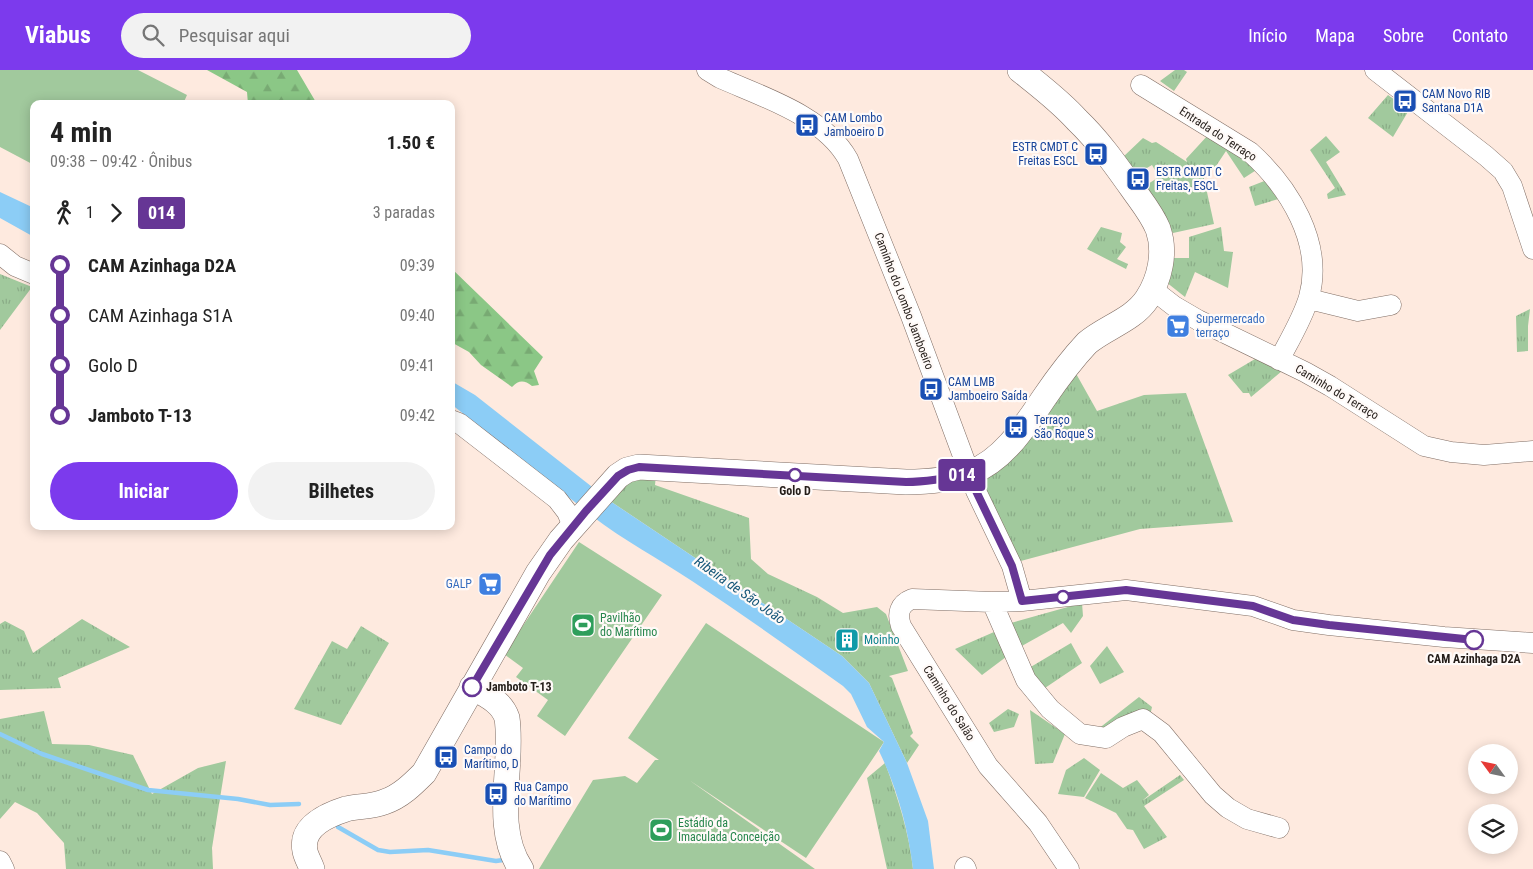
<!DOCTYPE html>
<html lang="pt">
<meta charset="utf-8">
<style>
body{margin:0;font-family:"Roboto Condensed",sans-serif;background:#f2f2f2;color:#222;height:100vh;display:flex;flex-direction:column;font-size:19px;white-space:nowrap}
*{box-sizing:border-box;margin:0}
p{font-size:16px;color:#767676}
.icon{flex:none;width:28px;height:28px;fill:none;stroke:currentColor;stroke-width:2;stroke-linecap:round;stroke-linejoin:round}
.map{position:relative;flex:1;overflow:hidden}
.details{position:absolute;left:30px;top:30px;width:425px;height:430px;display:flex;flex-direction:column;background:#fff;border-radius:10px;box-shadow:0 2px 12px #0003}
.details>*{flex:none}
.badge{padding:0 10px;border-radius:4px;font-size:18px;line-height:32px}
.needle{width:32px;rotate:303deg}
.fabs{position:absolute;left:1468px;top:674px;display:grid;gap:10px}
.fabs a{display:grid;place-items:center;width:50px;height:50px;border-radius:50%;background:#fff;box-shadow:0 2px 12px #0003;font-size:25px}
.map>.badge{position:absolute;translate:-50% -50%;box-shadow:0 0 0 2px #fff}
.legs{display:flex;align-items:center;gap:8px;height:55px;padding:0 20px;font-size:16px}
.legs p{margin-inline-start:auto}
.summary{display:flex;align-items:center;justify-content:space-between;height:85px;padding:0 20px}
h1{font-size:28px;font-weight:700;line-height:38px}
.button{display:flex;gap:10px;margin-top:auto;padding:10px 20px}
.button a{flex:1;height:58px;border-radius:30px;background:#7c3aed;color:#fff;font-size:20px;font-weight:700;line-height:58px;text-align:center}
.button a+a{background:#f2f2f2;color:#222}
ul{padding:0 20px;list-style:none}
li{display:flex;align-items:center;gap:18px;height:50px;font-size:19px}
li i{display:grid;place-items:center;width:8px;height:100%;margin:0 6px;background:currentColor}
li i::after{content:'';width:12px;height:12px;margin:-6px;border:4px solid;border-radius:50%;background:#fff}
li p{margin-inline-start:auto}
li:first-child i{background:linear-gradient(#0000 50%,currentColor 0)}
li:last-child i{background:linear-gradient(currentColor 50%,#0000 0)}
header{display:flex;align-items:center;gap:30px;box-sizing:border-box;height:70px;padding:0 25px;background:#7c3aed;color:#fff}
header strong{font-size:24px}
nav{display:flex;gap:28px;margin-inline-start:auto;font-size:18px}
.search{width:350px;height:45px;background:#f2f2f2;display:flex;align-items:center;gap:12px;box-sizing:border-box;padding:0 18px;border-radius:28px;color:#767676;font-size:19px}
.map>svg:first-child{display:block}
.grass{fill:url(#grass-tufts)}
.forest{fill:url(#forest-firs)}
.pitch{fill:#a1c99d}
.water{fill:#8ccdf6}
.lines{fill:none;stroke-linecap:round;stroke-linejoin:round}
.stream{stroke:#8ccdf6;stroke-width:4.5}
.minor-casing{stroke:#806e65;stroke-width:21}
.major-casing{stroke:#806e65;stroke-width:26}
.minor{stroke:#fff;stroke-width:20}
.major{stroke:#fff;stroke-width:25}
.line-1-casing{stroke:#fff;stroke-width:11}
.line-1{stroke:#663695;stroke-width:8}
.stop-1-dot{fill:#fff;stroke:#663695;stroke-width:2.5}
.labels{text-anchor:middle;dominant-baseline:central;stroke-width:4.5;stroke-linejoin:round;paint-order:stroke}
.transit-label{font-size:12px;fill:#164399;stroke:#fffaf8;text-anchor:start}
.street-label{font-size:12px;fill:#241d19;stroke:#fffaf8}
.shop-label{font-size:12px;fill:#366cbe;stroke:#fffaf8;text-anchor:start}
.stop-label{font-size:12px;font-weight:bold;fill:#241d19;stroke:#fffaf8}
.leisure-label{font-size:12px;fill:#27864d;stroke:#fffaf8;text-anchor:start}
.culture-label{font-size:12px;fill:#0d838f;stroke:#fffaf8;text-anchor:start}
.water-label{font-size:14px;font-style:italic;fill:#165779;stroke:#fffaf8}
</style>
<header>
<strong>Viabus</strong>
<div class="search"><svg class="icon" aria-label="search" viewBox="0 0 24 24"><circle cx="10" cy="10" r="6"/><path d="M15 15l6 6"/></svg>Pesquisar aqui</div>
<nav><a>Início</a><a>Mapa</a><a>Sobre</a><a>Contato</a></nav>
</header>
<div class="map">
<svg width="1533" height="799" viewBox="0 0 1533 799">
<defs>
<pattern id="grass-tufts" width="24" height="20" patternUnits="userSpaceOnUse" patternTransform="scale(1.25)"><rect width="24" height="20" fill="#a1c99d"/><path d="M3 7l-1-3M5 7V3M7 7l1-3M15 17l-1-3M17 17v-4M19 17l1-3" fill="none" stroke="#8aac87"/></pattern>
<pattern id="forest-firs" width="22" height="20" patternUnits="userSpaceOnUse" patternTransform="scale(1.25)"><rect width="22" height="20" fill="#8bc786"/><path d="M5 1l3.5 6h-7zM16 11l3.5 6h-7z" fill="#78aa73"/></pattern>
</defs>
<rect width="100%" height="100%" fill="#feeadf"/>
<path class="grass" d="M1175,0H1184L1187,2L1174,21L1160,11Z
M1388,25L1409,40L1393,67L1368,48Z
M1209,64L1261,97L1244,108L1226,81L1216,96L1203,104L1214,154L1173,163L1143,117L1159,107L1152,95L1135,105L1123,87L1143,68L1152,73L1156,72L1187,92L1186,89Z
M1326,66L1340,82L1326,92L1346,125L1328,129L1327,124L1335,118L1310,80Z
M1272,108L1285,127L1255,136L1249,117Z
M1101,157L1122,163L1120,172L1126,177L1117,189L1128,194L1126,199L1087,179Z
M1221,157L1224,181L1233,182L1228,218L1195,202L1185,227L1161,208L1172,188H1189V167Z
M0,204L32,217L0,260Z
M1530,239L1528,256V281L1517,282L1516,246Z
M1255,289L1282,301L1251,327L1249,323H1243L1228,305Z
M1074,300L1097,341L1144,325L1186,323L1233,452L1140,459L1017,492L980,412Z
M656,405L655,415L749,448L751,489L768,504L817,527L843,543L877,537L886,544L908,601L889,606L892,608L913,663L910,666L919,675L907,693L869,613L842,586L607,429L621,412Z
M1082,533L1083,546L1071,563L1063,553L1020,577L1011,553Z
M82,549L130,577L58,608L61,618L0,620V554L5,551L24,561L33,583Z
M361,556L389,573L341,655L294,639L332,571L347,579Z
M994,562L1006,587L982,605L955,579Z
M1071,573L1082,593L1042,620L1029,598Z
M1107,576L1124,602L1100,614L1090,596Z
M1139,627L1152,637L1149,650L1093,663Z
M1008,639L1019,644L1014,657L994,662L989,653Z
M1030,640L1065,664L1053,693L1035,694Z
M44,641L52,674L89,675L133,685L152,724L198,698L226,691L212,778L213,799H66L64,773L37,743L15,732L0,749V649Z
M1084,688L1100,700L1084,727L1058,724L1066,700Z
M885,693C898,728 909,762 913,799H887L867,708Z
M1101,703L1123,718L1137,710L1149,725L1142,731L1180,705L1184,710L1144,736L1167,767L1144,779L1133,760L1127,759L1116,743L1085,728Z"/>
<path class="forest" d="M207,0H297L317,34H248L247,22Z
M451,198L543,287L534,301L539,315L532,316C524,310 519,310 512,317L481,295L469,282L451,272Z"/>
<path class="pitch" d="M0,0H138L187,25L183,34H34V95L0,77Z
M579,472L662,525L565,666L537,646L548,630L516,607L523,598L504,584Z
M706,553L884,672L806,788L689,710L815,799H539L593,710L625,706L637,713L655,690H659L628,668Z"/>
<path class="water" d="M0,122L34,138V167L0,148Z
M451,311L475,325L596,420L581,437L451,334Z
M607,429L842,586L869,613L907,693L928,751L934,799H913C908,758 897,718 879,681L884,672L867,657L851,624L843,616C793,580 743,545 692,511C659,489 623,470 592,446Z"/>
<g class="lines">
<path class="stream" d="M0,664L42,684L148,720L238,729L270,735L299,734
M338,757L378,780L390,782L428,780L496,791L503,790"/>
<g class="minor-casing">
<path id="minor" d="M707,0L720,8C763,27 824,46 848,89L911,246L976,421L1012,496L1022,531
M1375,0L1486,86L1503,101L1512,116L1533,179
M1141,15L1250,82C1289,117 1324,173 1309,227C1303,248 1289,271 1279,290
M0,184L15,196L34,204
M1152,219L1174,236L1198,250L1305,302L1330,316L1424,376L1451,382L1484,385L1533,381
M1309,229L1358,241L1391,235
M451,350L459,353L557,429L567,442L573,456
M992,532L1026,610L1050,639L1080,664L1106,668L1123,657L1143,649L1162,663L1213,725L1228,738L1247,749L1279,758
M0,791L4,799
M965,797L966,799
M1069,799L1038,753L988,696L901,556C897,544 899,534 912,529L992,532L1022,531L1126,520L1253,536L1293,550L1329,555L1444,567L1533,573"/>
</g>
<g class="major-casing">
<path id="major" d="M472,617C486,625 502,632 507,648C514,695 492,757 521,799
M312,799C310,793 306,787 305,781C300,757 327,745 346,739C358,736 372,737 384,732C400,727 413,714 424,703L538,503L561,470L618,406L627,400L639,397L906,412C927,412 950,410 970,403C1004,390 1025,356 1044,328C1057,309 1071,290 1087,273C1106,257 1133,250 1147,229C1160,209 1166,182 1158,159C1152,144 1141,131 1132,118C1115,94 1098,70 1077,50C1060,31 1040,16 1020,0"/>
</g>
<use href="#minor" class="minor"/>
<use href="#major" class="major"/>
</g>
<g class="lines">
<g class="line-1-casing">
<path id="line-1" d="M472,617L550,485L586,441L618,406L628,400L639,397L906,412C928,412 949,408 970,403L976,421L1012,496L1022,531L1126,520L1253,536L1293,550L1329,555L1474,570"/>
</g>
<use href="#line-1" class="line-1"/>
</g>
<defs>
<g id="bus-square" transform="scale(1.25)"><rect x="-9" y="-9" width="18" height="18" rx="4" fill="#1a4fb4" stroke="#fffaf8"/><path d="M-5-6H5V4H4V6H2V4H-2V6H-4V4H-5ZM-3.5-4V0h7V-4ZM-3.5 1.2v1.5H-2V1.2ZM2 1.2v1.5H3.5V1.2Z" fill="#fff"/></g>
<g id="supermarket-square" transform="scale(1.25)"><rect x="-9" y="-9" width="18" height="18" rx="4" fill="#3f7fe0" stroke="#fffaf8"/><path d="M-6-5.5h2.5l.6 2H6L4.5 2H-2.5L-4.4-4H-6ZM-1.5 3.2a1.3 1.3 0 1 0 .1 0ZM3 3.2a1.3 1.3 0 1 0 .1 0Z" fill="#fff"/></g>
<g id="stadium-square" transform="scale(1.25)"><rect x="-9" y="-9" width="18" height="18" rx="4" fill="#2e9e5b" stroke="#fffaf8"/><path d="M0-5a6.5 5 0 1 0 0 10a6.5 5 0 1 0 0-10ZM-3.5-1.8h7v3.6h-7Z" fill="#fff"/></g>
<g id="building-square" transform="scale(1.25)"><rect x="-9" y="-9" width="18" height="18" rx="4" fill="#0f9aa8" stroke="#fffaf8"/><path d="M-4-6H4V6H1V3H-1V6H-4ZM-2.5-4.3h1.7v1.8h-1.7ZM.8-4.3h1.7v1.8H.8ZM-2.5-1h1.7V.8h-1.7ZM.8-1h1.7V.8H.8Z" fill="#fff"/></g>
</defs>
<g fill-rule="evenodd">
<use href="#bus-square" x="1405" y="31"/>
<use href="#bus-square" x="807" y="55"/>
<use href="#bus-square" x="1096" y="84"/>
<use href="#bus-square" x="1138" y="109"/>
<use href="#supermarket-square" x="1178" y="256"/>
<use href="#bus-square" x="931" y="319"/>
<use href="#bus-square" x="1016" y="357"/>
<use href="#supermarket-square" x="490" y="514"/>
<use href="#stadium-square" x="583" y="555"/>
<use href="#building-square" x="847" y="570"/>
<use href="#bus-square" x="446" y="687"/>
<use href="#bus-square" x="496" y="724"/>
<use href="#stadium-square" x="661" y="760"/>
</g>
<g class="stop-1-dot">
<circle cx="795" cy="405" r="6"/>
<circle cx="1063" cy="527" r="6"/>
<circle cx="1474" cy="570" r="9"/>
<circle cx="472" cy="617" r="9"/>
</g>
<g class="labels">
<g class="transit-label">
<text x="1422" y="24">CAM Novo RIB<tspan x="1422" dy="14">Santana D1A</tspan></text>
<text x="824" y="48">CAM Lombo<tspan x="824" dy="14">Jamboeiro D</tspan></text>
<text x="1078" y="77" text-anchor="end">ESTR CMDT C<tspan x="1078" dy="14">Freitas ESCL</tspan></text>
<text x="1156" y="102">ESTR CMDT C<tspan x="1156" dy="14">Freitas, ESCL</tspan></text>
<text x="948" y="312">CAM LMB<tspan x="948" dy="14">Jamboeiro Saída</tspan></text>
<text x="1034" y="350">Terraço<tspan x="1034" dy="14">São Roque S</tspan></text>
<text x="464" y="680">Campo do<tspan x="464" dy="14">Marítimo, D</tspan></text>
<text x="514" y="717">Rua Campo<tspan x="514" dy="14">do Marítimo</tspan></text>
</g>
<g class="street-label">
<text transform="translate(1218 64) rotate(33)">Entrada do Terraço</text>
<text transform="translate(904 231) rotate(69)">Caminho do Lombo Jamboeiro</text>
<text transform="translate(1337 322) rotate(31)">Caminho do Terraço</text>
<text transform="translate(949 633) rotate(58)">Caminho do Salão</text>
</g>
<g class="shop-label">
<text x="1196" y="249">Supermercado<tspan x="1196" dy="14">terraço</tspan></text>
<text x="472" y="514" text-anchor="end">GALP</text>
</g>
<g class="stop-label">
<text x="795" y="421">Golo D</text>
<text x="1474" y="589">CAM Azinhaga D2A</text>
<text x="486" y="617" text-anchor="start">Jamboto T-13</text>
</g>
<g class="leisure-label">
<text x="600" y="548">Pavilhão<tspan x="600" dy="14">do Marítimo</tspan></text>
<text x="678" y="753">Estádio da<tspan x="678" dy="14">Imaculada Conceição</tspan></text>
</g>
<g class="culture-label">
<text x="864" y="570">Moinho</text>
</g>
<g class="water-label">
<text transform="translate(740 520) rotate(35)">Ribeira de São João</text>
</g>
</g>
</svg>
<div class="fabs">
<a><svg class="needle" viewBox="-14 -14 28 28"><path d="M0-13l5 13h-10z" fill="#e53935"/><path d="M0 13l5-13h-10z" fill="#767676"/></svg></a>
<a><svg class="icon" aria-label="layers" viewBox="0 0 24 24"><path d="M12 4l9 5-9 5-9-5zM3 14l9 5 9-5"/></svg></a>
</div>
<b class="badge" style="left:962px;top:405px;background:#663695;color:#fff">014</b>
<section class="details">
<div class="summary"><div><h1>4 min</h1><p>09:38 – 09:42 · Ônibus</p></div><b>1.50 €</b></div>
<div class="legs"><svg class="icon" aria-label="walk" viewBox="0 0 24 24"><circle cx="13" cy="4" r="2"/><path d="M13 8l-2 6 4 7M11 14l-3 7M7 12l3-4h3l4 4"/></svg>1<svg class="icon" aria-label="forward" viewBox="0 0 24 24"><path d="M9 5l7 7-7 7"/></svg><b class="badge" style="background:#663695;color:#fff">014</b><p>3 paradas</p></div>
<ul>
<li><i style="color:#663695"></i><b>CAM Azinhaga D2A</b><p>09:39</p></li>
<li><i style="color:#663695"></i><span>CAM Azinhaga S1A</span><p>09:40</p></li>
<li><i style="color:#663695"></i><span>Golo D</span><p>09:41</p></li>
<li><i style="color:#663695"></i><b>Jamboto T-13</b><p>09:42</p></li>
</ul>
<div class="button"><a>Iniciar</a><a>Bilhetes</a></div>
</section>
</div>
